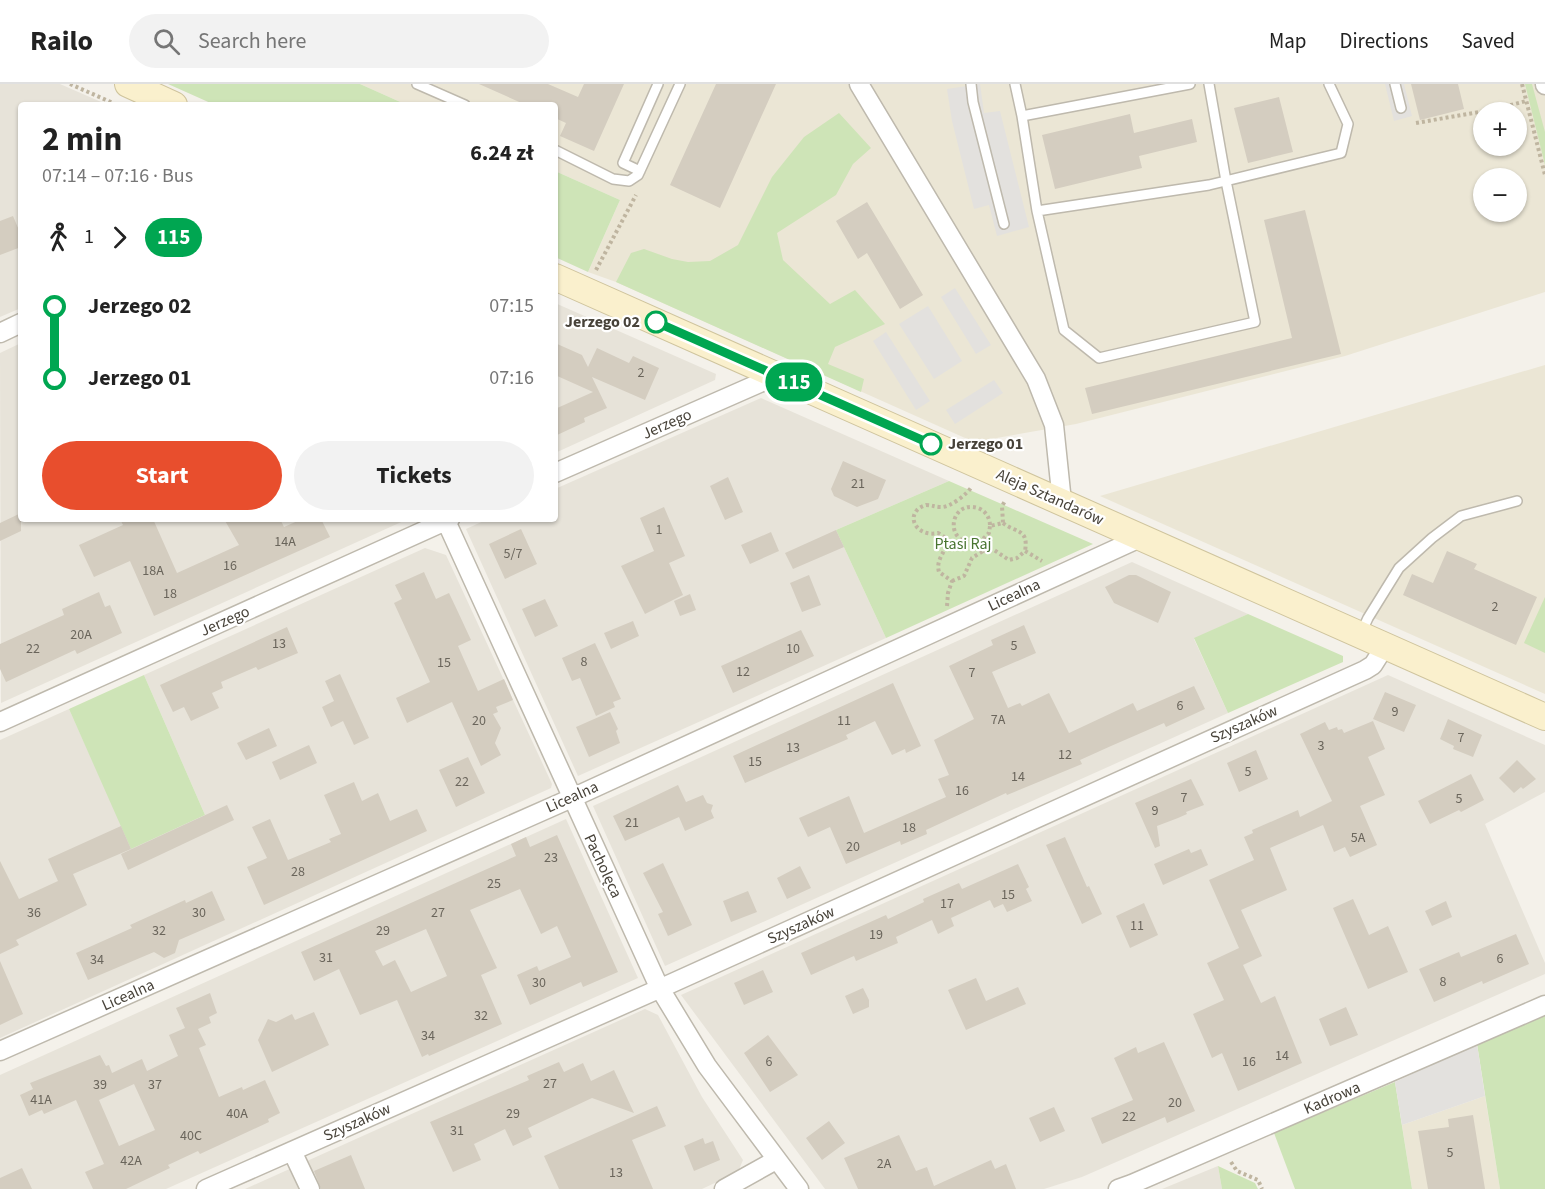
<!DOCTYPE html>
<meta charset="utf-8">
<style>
body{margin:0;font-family:"Source Sans 3",sans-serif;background:#f2f2f2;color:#222;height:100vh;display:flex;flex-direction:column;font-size:22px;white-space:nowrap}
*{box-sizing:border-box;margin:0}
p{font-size:20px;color:#767676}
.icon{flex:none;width:33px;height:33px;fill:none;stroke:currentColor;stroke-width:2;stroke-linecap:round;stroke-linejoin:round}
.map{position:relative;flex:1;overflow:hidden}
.sheet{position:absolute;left:18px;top:18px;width:540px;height:420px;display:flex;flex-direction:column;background:#fff;border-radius:6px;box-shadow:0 2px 4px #0004}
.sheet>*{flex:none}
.badge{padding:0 12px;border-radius:20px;font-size:21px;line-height:39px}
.controls{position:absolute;left:1473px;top:18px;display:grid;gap:12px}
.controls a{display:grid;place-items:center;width:54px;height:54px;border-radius:50%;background:#fff;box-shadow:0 2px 4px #0004;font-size:30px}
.map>.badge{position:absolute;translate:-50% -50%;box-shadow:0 0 0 3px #fff}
.legs{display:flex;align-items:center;gap:9px;height:66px;padding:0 24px;font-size:20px}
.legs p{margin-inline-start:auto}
.overview{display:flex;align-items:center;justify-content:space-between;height:102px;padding:0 24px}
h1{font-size:33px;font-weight:700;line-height:45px}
.cta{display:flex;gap:12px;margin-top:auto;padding:12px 24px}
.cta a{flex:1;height:69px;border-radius:36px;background:#e84e2d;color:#fff;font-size:24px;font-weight:700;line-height:69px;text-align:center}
.cta a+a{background:#f2f2f2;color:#222}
ul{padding:0 24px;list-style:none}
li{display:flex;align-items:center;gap:21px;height:72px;font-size:22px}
li i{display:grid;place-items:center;width:9px;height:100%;margin:0 8px;background:currentColor}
li i::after{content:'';width:15px;height:15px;margin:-8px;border:4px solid;border-radius:50%;background:#fff}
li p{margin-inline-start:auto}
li:first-child i{background:linear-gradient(#0000 50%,currentColor 0)}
li:last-child i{background:linear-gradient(currentColor 50%,#0000 0)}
header{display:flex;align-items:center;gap:36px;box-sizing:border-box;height:84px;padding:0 30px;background:#fff;border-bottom:2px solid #e0e0e0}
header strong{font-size:28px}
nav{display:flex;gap:33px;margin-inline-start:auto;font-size:21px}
.search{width:420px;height:54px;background:#f2f2f2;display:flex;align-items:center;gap:15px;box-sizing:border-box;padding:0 21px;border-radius:33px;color:#767676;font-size:22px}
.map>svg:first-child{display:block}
.residential{fill:#e7e3d9}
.education{fill:#ebe6d5;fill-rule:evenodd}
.green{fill:#cee4b7}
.parking{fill:#e3e1de}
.building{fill:#d4cdc0;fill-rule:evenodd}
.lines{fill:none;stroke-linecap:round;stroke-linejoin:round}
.lane-casing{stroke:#beb9ad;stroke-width:12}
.street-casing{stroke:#beb9ad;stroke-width:21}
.secondary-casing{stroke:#cfc49d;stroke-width:28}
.path{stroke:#bfb5a0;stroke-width:4;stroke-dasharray:3 3;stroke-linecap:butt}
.lane{stroke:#fff;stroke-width:9}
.street{stroke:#fff;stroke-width:18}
.secondary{stroke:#faf0cd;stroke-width:26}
.line-1-casing{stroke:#fff;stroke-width:14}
.line-1{stroke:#00a651;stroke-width:9}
.stop-1-dot{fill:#fff;stroke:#00a651;stroke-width:3}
.labels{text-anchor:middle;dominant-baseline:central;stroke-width:4.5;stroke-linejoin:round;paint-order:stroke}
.number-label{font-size:14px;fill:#6a655b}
.stop-label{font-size:16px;font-weight:bold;fill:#474239;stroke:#fff;text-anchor:end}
.street-label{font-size:16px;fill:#474239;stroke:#fff}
.park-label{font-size:16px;fill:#487430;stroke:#fff}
</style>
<header>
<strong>Railo</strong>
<div class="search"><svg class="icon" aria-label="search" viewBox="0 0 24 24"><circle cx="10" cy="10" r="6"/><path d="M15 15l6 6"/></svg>Search here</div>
<nav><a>Map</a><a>Directions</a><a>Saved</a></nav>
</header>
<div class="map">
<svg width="1545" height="1105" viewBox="0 0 1545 1105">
<rect width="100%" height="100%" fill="#f4f1ea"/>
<path class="residential" d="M0,0H60L108,21H21V224L0,233Z
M555,219L716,290L715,296L555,369Z
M21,259V435H408L1,619L0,269Z
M761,314L949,397L836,446L886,554L578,692L466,445L488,435H555V405Z
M425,464L446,471L552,700L551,704L0,954V656L69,625L132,764L205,731L144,591Z
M1132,478L1248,530L1194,555L1228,629L665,882L593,722Z
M1388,591L1545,661V708L1485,740L1545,879V890L1082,1093L1044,1105H825L681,911Z
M566,735L638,894L166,1105H0V991Z
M645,925L658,931L702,1013L743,1076L738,1088L702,1105H319L307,1077Z
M1218,1082L1222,1105H1162Z
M294,1083L304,1105H245Z"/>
<path class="education" d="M360,0H1545V208L1345,272L1076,340L974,358L616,198L588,188L620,116L555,87V21H407ZM1484,28H1516V62H1484ZM1484,94H1516V128H1484Z
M1545,281V610L1100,412Z
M1485,1012L1500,1105H1412L1402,1041Z"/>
<path class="green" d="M168,0H360L407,21H215Z
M1525,0H1532L1545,48V81Z
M839,29L871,64L853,80L836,111L777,149L783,176L830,220L855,206L885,240L835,263L828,280L864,295L861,308L616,198L631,169L644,165L672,175L688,178L710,177L738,161L772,93L804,53Z
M555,87L620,116L588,188L555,173Z
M949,397L1093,460L886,554L836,446Z
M1545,513V569L1524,559Z
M1248,530L1343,572V578L1228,629L1194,554Z
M144,591L205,731L131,765L69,625Z
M1545,931V1105H1500L1477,960Z
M1395,998L1412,1105H1295L1274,1049Z
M1218,1082L1255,1099L1258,1105H1222Z"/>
<path class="parking" d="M980,0L984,29L1000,27L1029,143L997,152L989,121L974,125L952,37L947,5Z
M1385,0H1404L1412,32L1394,37Z
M955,204L991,261L976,270L941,213Z
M928,222L962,277L934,295L899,240Z
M886,248L930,317L916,326L873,257Z
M994,296L1003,309L955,340L946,326Z
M1477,960L1485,1012L1402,1041L1395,998Z"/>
<path class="building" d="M479,0H548L578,13L584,0H624L594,67L560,52L566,39L555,34V21H526Z
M716,0H776L720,124L670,101Z
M1411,0H1458L1464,25L1420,36Z
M1279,13L1293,68L1248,79L1234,24Z
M1130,30L1134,49L1192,35L1197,58L1139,72L1142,84L1055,105L1042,51Z
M867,118L923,211L900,225L867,169L858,175L836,137Z
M1305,126L1341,270L1092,330L1085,304L1292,254L1264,136Z
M13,132L21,151V163L0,171V137Z
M555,259L582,271L588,283L597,264L629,279L633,272L659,284L645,316L592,293L607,324L584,334L585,338L555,352V325L593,308L555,291Z
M843,377L886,396L878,415L857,423L834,412L831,405Z
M728,393L743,428L725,436L710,402Z
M664,423L685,472L669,479L683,511L645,530L621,482L654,467L640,434Z
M21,429V447L0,457V439Z
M120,435H153L177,489L239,461L224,435H280L284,443L302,435H321L330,453L154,532L130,477L94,493L79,461L123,441Z
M521,445L537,480L505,495L489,460Z
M836,446L844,463L793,485L785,469Z
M771,448L779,467L750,480L741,461Z
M1447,467L1477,480L1474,485L1537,513L1516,561L1403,511L1412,490L1433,499Z
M424,488L436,515L449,509L458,528L471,556L458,562L478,607L504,595L513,616L496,623L498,628L493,630L501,644L495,659L501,671L481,682L452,618L407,639L396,614L430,598L394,519L402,515L395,501Z
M809,491L821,521L802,528L790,499Z
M1129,491H1136L1171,508L1158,539L1114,519L1105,503Z
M99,508L105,523L110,521L122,549L77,570L75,566L6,598L0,585V560L64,531L62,525Z
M690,510L696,526L680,532L674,517Z
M545,515L558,542L535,553L522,525Z
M633,537L639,552L611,565L604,549Z
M1024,541L1036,569L992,588L1008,624L1020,619L1022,622L1049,609L1069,649L1133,619L1137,627L1194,602L1205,625L1166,643L1164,639L1111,662L1080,676L1082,680L1007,711L1006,709L926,746L927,750L901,761L900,757L846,780L830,743L808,753L799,734L849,712L864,749L946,713L938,695L949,691L934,656L974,635L949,582L993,561L991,556Z
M287,543L298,569L258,586L256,583L221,598L223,604L212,609L219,624L191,637L184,623L173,628L160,601Z
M801,546L814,572L733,609L721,582Z
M595,559L621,615L613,618L615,623L596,632L580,594L572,597L562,574Z
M340,590L369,654L354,661L343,637L331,643L322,623L334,617L325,597Z
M893,599L921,662L906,669L905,665L892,671L875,637L846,651L848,655L745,699L733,672Z
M1385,608L1416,621L1404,648L1373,635Z
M610,628L618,645L616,647L620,659L589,673L576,643Z
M1448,635L1482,651L1473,673L1453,665L1454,662L1440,655Z
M1373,637L1385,665L1368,673L1385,711L1360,722L1377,761L1350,773L1345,763L1334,768L1323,741L1270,764L1287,806L1241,826L1262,872L1243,881L1261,919L1275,912L1302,979L1238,1007L1222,969L1212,974L1193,930L1224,916L1207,879L1239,864L1209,796L1254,776L1244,753L1253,749L1252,746L1298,726L1300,733L1332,717L1300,650L1325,638L1329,646L1337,643L1338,646L1342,645L1344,649Z
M269,644L277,662L246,676L237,659Z
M309,661L317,679L280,696L272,678Z
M1256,666L1268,695L1239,708L1227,679Z
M468,673L485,709L456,723L439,686Z
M1517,676L1536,695L1523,705L1521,703L1514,709L1499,694Z
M1471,690L1484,716L1461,728L1459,726L1430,740L1418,717Z
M1191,695L1204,721L1186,728L1187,730L1178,734L1157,742L1160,762L1155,764L1135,719Z
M354,698L362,717L378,709L390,737L417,725L427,747L264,821L247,783L267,774L252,743L270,735L288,776L331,758L329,755L341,750L324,711Z
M678,701L686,718L703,711L707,719L713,721L711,727L714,734L685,747L679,733L625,757L613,732Z
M227,721L234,736L128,786L121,770Z
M121,742L131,765L73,790L87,821L16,856L19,861L0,870V777L19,815L58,797L48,775Z
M557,751L618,888L583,903L581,898L530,921L517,891L537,882L539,887L571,873L557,842L541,850L520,805L470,826L497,884L481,891L502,940L429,972L428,970L422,973L397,916L360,931L339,885L314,897L301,868L516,772L511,760L526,753L530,763ZM426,845L447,892L411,908L395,876L383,882L375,867Z
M1065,753L1087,803L1089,802L1102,830L1082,840L1046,761Z
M1189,765L1191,769L1201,765L1208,781L1163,801L1154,780Z
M663,779L692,841L668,852L658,830L663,828L643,789Z
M1018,780L1029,803L1026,805L1032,817L1007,828L1003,820L994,824L990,816L951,834L954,842L938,850L932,836L896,853L898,859L856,877L854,872L811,891L801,869L886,831L888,835L924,818L923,815L959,799L962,805Z
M800,782L811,804L787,815L777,794Z
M212,807L225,836L179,856L175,869L164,874L154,868L88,896L76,869L132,844L130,841L185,816L186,819Z
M748,807L757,828L731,838L723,817Z
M1353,815L1369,851L1388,842L1408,888L1368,905L1333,824Z
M1446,817L1452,833L1432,842L1425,827Z
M1144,819L1158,851L1130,864L1116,832Z
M1516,850L1529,880L1483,900L1482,897L1434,918L1419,885L1459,868L1461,873Z
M0,877L23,930L0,941Z
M763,886L773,908L744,921L734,899Z
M976,894L986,917L1018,903L1026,920L966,946L948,906Z
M863,904L869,916V923L853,930L845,912Z
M210,909L217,929L209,933L211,939L198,945L206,961L199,964L219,1013L242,1003L243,1006L265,996L280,1029L268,1035L269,1038L200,1070L198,1067L168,1081L170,1084L126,1105H93L85,1088L104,1080L76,1016L44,1030L42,1026L29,1032L20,1011L33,1005L30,999L100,971L106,982L109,981L112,989L142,975L147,987L178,972L169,951L185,944L176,924ZM134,1000L155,1046L119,1062L99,1016Z
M1346,923L1358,951L1330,962L1319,935Z
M314,928L329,961L272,988L258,956L268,935L276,938L292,930L295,936Z
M768,951L798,991L770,1008L744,969Z
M1164,958L1195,1027L1167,1039L1165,1033L1102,1060L1091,1034L1133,1016L1114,974L1136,963L1138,969Z
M559,978L564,988L583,979L591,997L614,986L634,1029L592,1014L528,1044L532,1053L513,1062L505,1045L474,1060L481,1076L453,1088L430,1038L529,996L527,992Z
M657,1022L666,1042L632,1056L653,1105H559L544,1072Z
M1054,1023L1065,1047L1040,1058L1029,1034Z
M1473,1031L1485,1105H1428L1418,1047L1449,1043L1448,1035Z
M829,1037L845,1059L822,1076L806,1054Z
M899,1051L916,1087L927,1083L934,1102L991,1076L995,1085L1006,1080L1016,1105H858L844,1074Z
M703,1054L705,1060L713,1057L720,1076L694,1087L684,1062Z
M351,1071L365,1105H321L314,1087Z
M22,1084L32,1105H0V1094Z"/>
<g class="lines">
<g class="lane-casing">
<path id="lane" d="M417,0L465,21
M971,0L973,18L1004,140
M1015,0L1022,32L1037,127L1209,101L1341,69L1348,40L1329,0
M1395,0L1401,24
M1022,32L1190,0
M555,66L613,95L629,97L638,91L680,0
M640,87L623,79L658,0
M1037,127L1064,246L1099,274L1255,238L1226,97L1209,0
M1361,549L1368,534L1399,484L1432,454L1461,432L1517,417"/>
</g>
<g class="street-casing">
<path id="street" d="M859,0L1036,295L1054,341L1062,418
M1545,0V1
M0,249L21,239
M555,389L778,291
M446,437L659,903L707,982L799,1105
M0,638L450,435
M0,967L572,714L1142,453
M292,1067L310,1105
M206,1105L670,900L1365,586L1373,581L1385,562
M724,1105L776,1076
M1118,1105L1132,1100L1545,921"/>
</g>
<g class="secondary-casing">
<path id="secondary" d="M128,0L174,21
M555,193L1545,633"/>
</g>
<path class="path" d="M70,0L113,19
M1522,0L1545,91
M1416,39L1496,25L1526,17
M596,186L636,111
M1003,439C1015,449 1029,444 1025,467
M979,459L989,449L990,442
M983,467L994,466L1009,476L1017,474L1025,467L1042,477
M952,497L964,492L972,474L983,467L979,459C942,463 949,415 978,424C986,427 990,434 990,442L1003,439L1002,422L1005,417
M947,522L948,509L952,497L939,488C935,474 948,468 946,454L938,449C915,454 903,428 926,421C932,421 935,423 941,423C949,424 968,410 972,402
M1231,1078L1237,1087L1258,1096L1262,1105"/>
<use href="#lane" class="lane"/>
<use href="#street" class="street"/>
<use href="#secondary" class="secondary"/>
</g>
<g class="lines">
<g class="line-1-casing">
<path id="line-1" d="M656,238L931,360"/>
</g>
<use href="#line-1" class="line-1"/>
</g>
<g class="stop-1-dot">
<circle cx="656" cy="238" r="10"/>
<circle cx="931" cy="360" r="10"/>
</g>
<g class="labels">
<g class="number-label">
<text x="641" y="289">2</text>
<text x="858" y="400">21</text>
<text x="659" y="446">1</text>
<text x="285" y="458">14A</text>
<text x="513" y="470">5/7</text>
<text x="230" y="482">16</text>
<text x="153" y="487">18A</text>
<text x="170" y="510">18</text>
<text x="1495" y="523">2</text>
<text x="81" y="551">20A</text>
<text x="279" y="560">13</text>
<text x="1014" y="562">5</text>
<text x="33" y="565">22</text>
<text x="793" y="565">10</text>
<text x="584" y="578">8</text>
<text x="444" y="579">15</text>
<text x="743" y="588">12</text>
<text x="972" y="589">7</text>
<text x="1180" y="622">6</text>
<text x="1395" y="628">9</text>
<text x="998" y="636">7A</text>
<text x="479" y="637">20</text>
<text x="844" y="637">11</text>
<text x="1461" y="654">7</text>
<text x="1321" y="662">3</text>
<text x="793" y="664">13</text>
<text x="1065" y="671">12</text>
<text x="755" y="678">15</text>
<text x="1248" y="688">5</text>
<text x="1018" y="693">14</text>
<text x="462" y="698">22</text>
<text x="962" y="707">16</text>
<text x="1184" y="714">7</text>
<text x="1459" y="715">5</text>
<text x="1155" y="727">9</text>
<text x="632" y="739">21</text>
<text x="909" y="744">18</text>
<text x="1358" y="754">5A</text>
<text x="853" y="763">20</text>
<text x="551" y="774">23</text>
<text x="298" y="788">28</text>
<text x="494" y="800">25</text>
<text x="1008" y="811">15</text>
<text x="947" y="820">17</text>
<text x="34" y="829">36</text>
<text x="199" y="829">30</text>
<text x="438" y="829">27</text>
<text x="1137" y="842">11</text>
<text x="159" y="847">32</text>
<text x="383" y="847">29</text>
<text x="876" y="851">19</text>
<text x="326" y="874">31</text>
<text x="1500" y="875">6</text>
<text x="97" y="876">34</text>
<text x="1443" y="898">8</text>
<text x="539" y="899">30</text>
<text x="481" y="932">32</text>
<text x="428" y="952">34</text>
<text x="1282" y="972">14</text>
<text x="769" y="978">6</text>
<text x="1249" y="978">16</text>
<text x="550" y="1000">27</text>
<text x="100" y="1001">39</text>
<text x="155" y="1001">37</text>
<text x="41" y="1016">41A</text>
<text x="1175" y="1019">20</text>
<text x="237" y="1030">40A</text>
<text x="513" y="1030">29</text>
<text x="1129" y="1033">22</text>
<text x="457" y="1047">31</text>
<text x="191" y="1052">40C</text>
<text x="1450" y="1069">5</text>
<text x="131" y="1077">42A</text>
<text x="884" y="1080">2A</text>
<text x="616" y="1089">13</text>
</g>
<g class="stop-label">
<text x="640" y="238">Jerzego 02</text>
<text x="948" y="360" text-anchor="start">Jerzego 01</text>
</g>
<g class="street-label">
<text transform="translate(667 340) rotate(-24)">Jerzego</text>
<text transform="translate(1050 413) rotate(24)">Aleja Sztandarów</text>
<text transform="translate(1014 511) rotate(-25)">Licealna</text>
<text transform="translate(225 537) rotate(-24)">Jerzego</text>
<text transform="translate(1244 640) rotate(-24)">Szyszaków</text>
<text transform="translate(572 713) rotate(-24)">Licealna</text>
<text transform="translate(603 782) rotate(65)">Pacholęca</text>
<text transform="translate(801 841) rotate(-24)">Szyszaków</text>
<text transform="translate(128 911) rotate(-24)">Licealna</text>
<text transform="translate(1332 1014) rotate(-23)">Kadrowa</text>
<text transform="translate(357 1038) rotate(-24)">Szyszaków</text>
</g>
<g class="park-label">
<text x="963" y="460">Ptasi Raj</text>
</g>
</g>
</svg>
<div class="controls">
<a>+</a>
<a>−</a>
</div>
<b class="badge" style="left:794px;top:298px;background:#00a651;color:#fff">115</b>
<section class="sheet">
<div class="overview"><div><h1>2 min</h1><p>07:14 – 07:16 · Bus</p></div><b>6.24 zł</b></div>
<div class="legs"><svg class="icon" aria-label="walk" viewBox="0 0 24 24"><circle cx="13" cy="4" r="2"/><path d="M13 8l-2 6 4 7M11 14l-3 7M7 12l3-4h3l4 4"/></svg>1<svg class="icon" aria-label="forward" viewBox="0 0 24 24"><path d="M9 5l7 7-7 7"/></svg><b class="badge" style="background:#00a651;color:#fff">115</b></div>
<ul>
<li><i style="color:#00a651"></i><b>Jerzego 02</b><p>07:15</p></li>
<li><i style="color:#00a651"></i><b>Jerzego 01</b><p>07:16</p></li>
</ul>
<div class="cta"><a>Start</a><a>Tickets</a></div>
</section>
</div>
